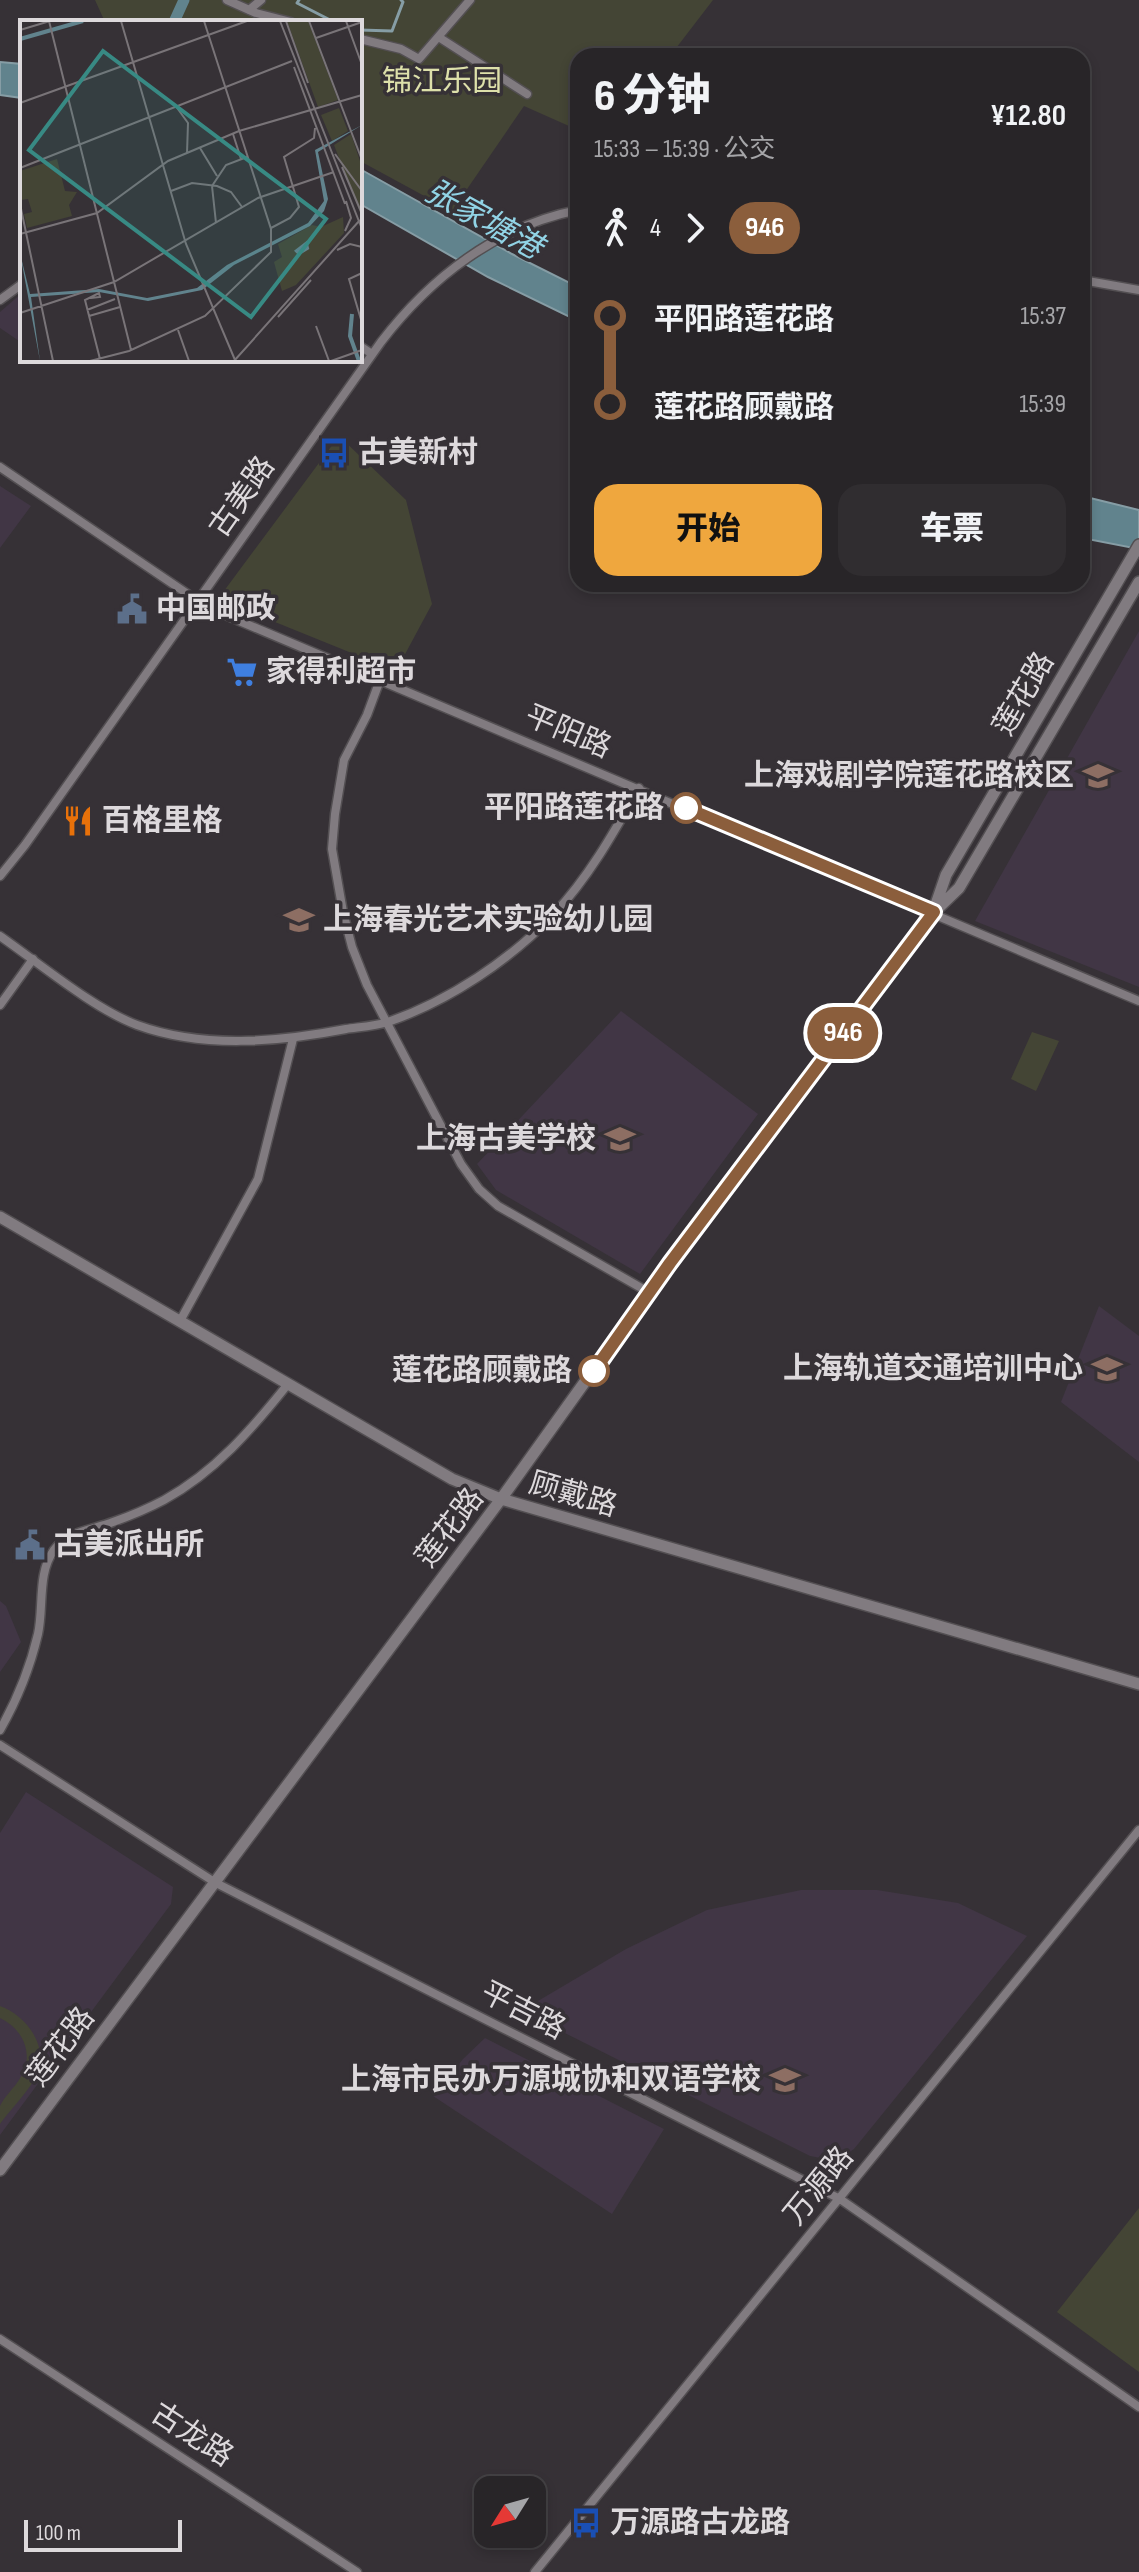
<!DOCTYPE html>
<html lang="zh">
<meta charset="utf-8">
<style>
body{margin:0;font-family:"Sofia Sans Condensed","Noto Sans SC",sans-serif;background:#302d30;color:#f1f3f6;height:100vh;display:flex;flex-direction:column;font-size:30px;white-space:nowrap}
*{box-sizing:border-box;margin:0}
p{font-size:26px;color:#a5a5a8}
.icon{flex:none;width:44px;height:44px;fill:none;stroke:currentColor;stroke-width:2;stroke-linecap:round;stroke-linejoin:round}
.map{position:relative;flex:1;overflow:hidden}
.side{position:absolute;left:570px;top:48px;width:520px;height:544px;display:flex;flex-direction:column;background:#282528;border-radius:24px;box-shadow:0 4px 12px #0003,0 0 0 2px #444245}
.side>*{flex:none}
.badge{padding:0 16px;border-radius:26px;font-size:28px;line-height:52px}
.needle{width:52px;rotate:233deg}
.tools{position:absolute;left:474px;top:2476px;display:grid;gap:16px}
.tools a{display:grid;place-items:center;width:72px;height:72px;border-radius:16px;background:#282528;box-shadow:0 4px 12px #0003,0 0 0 2px #444245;font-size:40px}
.scale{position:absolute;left:24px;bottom:20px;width:158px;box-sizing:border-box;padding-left:8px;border:4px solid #ddd9dc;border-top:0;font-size:22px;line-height:28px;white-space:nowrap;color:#ddd9dc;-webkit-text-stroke:6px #363136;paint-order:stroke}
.map>.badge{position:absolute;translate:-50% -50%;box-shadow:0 0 0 4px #fff}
.legs{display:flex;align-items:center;gap:12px;height:88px;padding:0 24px;font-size:26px}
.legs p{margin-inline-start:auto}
.summary{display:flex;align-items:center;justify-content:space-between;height:136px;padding:0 24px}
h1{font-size:44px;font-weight:800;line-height:60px}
.button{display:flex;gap:16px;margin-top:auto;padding:16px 24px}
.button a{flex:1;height:92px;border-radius:24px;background:#efa73e;color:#111;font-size:32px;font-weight:800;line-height:92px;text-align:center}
.button a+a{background:#302d30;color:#f1f3f6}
ul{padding:0 24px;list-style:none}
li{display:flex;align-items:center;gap:28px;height:88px;font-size:30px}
li i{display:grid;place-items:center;width:12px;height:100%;margin:0 10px;background:currentColor}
li i::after{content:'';width:20px;height:20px;margin:-10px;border:6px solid;border-radius:50%;background:#282528}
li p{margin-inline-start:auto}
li:first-child i{background:linear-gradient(#0000 50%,currentColor 0)}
li:last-child i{background:linear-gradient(currentColor 50%,#0000 0)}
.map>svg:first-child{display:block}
.education{fill:#413645}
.green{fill:#444535}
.water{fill:#61838d;stroke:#869da5;stroke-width:2}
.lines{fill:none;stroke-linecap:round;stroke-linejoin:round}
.stream{stroke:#869da5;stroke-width:3}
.canal{stroke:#61838d;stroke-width:11}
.street-casing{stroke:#534f52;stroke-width:11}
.secondary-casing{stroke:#534f52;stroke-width:14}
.street{stroke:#817b80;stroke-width:8}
.secondary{stroke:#817b80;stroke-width:11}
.line-1-casing{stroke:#fff;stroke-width:18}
.line-1{stroke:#8b5e3c;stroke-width:12}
.stop-1-dot{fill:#fff;stroke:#8b5e3c;stroke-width:4}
.labels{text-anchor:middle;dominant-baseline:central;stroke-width:7;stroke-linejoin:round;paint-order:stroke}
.park-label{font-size:30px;fill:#dde0aa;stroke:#363136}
.poi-label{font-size:30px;font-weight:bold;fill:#ddd9dc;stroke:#363136;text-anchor:start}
.street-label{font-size:30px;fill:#ddd9dc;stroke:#363136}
.stop-label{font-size:30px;font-weight:bold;fill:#ddd9dc;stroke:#363136;text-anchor:end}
.water-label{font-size:32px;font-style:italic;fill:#91d3e5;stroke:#363136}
.inset-river{fill:none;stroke:#61838d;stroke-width:4}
.inset-road{fill:none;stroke:#797478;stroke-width:2}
.view{fill:#388a84;fill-opacity:0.15;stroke:#388a84;stroke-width:4}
.inset-edge{fill:none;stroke:#ddd9dc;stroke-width:4}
</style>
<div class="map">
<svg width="1139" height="2572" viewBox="0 0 1139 2572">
<rect width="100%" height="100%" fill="#363136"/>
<path class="education" d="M22,293V343L0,328V312Z
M0,486L31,506L0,548Z
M1139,631V987L975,921Z
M621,1011L758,1114L640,1274L496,1190L477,1164Z
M1099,1306L1139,1336V1462L1061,1402Z
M0,1601L6,1606L21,1642L0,1672Z
M26,1792L173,1887L171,1904L0,2135V1833Z
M801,1890H877L958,1903L1027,1936L854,2149L841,2158L826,2159L810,2156L521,2011L626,1949L707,1910Z
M485,2038L664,2129L612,2214L433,2096L463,2059Z"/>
<path class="green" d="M95,0H713L670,56H578V130L524,106L452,211L360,161V22H105Z
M339,436L406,500L432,604L396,671L218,599Z
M1032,1032L1059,1041L1036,1091L1011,1079Z
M0,2006C25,2015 48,2044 38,2072C32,2088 10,2110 0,2124C0,2119 0,2111 0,2106C4,2097 14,2088 19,2080C35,2057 25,2030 0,2018Z
M1139,2208V2372L1057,2312Z"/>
<path class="water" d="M0,62L22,64V98L0,95Z
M360,169L512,254L578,287V321L488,277L360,204Z
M1082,496L1139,510V549L1082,538Z"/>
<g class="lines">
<path class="stream" d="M299,0L297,3L334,22
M360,30L392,31L403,2L401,0"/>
<path class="canal" d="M174,22L184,0"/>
<g class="street-casing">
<path id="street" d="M227,0L256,13L291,22
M249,10L261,0
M440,38L527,94
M360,39L401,49L419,59L470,0
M1082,280L1139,290
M0,300L22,284
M360,346L372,354
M0,467L198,601L218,612L1139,1001
M380,680L367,715L344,760L335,814L332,849L343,912L352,947L367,985L461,1164L479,1189L498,1206L650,1293
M0,876L25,845L381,342C430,278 497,226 578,210
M0,936C39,963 94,1009 137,1025C203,1049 278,1042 346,1029C360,1027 375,1026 388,1022C449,1001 510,960 554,914C589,877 614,832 639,788
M0,1005L33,959
M180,1321L258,1179L293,1039
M0,1730C17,1700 30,1668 38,1634C44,1607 37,1573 54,1550C68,1531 92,1530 113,1522C130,1516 147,1509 164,1500C215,1472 252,1429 288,1384
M0,1745L216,1883L840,2199L1139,2407
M0,2339L357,2572
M535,2572L1139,1830"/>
</g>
<g class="secondary-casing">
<path id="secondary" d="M934,910L946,875L1139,545
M0,1217L452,1479L501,1499L1139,1684
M0,2170L501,1499L670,1263L934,912L959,888L1139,582"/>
</g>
<use href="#street" class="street"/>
<use href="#secondary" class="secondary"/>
</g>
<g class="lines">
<g class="line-1-casing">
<path id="line-1" d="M594,1371L670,1263L934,912L686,808"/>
</g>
<use href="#line-1" class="line-1"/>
</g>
<defs>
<g id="bus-bare" transform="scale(2.4)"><path d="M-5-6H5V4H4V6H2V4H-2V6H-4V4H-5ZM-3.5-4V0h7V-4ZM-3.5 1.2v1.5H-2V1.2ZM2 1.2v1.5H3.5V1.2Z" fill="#1a4fb4" stroke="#363136" stroke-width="2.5" paint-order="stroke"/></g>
<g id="civic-bare" transform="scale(2.4)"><path d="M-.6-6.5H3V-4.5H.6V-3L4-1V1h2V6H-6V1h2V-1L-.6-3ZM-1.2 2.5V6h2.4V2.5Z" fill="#5c6f8a" stroke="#363136" stroke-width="2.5" paint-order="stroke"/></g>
<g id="supermarket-bare" transform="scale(2.4)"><path d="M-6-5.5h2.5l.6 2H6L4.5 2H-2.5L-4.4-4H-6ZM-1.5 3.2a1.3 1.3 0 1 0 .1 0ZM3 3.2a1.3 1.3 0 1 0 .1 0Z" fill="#3f7fe0" stroke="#363136" stroke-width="2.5" paint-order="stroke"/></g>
<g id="university-bare" transform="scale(2.4)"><path d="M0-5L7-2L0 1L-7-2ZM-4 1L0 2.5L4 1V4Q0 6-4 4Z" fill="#8d6e63" stroke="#363136" stroke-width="2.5" paint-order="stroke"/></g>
<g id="restaurant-bare" transform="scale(2.4)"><path d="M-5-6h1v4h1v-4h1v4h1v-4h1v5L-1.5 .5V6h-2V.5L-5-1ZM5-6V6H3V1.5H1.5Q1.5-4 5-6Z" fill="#e8710a" stroke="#363136" stroke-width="2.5" paint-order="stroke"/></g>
<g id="school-bare" transform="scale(2.4)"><path d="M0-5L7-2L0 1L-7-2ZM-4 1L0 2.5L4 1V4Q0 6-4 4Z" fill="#8d6e63" stroke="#363136" stroke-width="2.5" paint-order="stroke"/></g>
</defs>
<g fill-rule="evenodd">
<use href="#bus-bare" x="334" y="453"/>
<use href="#civic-bare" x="132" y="609"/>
<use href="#supermarket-bare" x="242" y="672"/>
<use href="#university-bare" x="1098" y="776"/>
<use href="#restaurant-bare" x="78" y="821"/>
<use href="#school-bare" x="299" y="920"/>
<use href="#school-bare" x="620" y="1139"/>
<use href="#school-bare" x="1107" y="1369"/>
<use href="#civic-bare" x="30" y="1545"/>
<use href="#school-bare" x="785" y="2080"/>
<use href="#bus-bare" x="586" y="2523"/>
</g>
<g class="stop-1-dot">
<circle cx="686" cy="808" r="14"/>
<circle cx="594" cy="1371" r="14"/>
</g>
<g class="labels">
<g class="park-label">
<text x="442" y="82">锦江乐园</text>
</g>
<g class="poi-label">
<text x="358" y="453">古美新村</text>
<text x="156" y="609">中国邮政</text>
<text x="266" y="672">家得利超市</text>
<text x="1074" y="776" text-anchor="end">上海戏剧学院莲花路校区</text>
<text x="102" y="821">百格里格</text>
<text x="323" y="920">上海春光艺术实验幼儿园</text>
<text x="596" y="1139" text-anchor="end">上海古美学校</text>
<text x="1083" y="1369" text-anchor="end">上海轨道交通培训中心</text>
<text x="54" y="1545">古美派出所</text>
<text x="761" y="2080" text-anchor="end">上海市民办万源城协和双语学校</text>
<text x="610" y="2523">万源路古龙路</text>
</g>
<g class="street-label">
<text transform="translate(242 497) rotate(-55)">古美路</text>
<text transform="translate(1024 694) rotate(-60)">莲花路</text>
<text transform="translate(568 732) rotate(23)">平阳路</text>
<text transform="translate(573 1495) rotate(16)">顾戴路</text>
<text transform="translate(450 1528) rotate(-53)">莲花路</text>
<text transform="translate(523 2011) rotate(27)">平吉路</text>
<text transform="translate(61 2047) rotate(-53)">莲花路</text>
<text transform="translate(819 2186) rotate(-51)">万源路</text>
<text transform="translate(192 2435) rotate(33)">古龙路</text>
</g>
<g class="stop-label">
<text x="664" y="808">平阳路莲花路</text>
<text x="572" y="1371">莲花路顾戴路</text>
</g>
<g class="water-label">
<text transform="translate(483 220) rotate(29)">张家塘港</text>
</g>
</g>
<g transform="translate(20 20)">
<rect width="342" height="342" fill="#363136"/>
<path d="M267,1H288L318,80L298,87ZM319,88L328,111L312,121L301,95ZM331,114L342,147L341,195L314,125ZM37,139L45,171L57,172L49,185L52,196L7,208L4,194L12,192L8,179L1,180L0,151ZM323,197L324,213L276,265L262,271L254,242L262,237L258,224L292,205L301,207Z" fill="#444535"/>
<path d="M342,105L298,132L308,179L304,191L290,206L214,245L182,270L128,281L79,272L11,277L20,341L0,233L10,274L79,269L127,278L177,268L207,245L288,203L304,181L295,130Z" fill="#61838d"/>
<path class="inset-river" d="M0,19L63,1M286,224L287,228L279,233L277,231ZM332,294L330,316L339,341"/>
<path class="inset-road" d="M29,1L111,330M101,1L166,224L215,340M260,1L342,209M266,1L288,63M289,1L342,140M326,1L342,45M0,10L30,1M296,18L342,2M274,47L325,184M0,83L227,1M155,85L168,103L167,133M213,114L221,139M180,128L197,156M315,134L342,171M322,147L342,194M0,148L272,41M151,171L172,163L197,166L211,172L222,187M0,184L33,341M196,203L192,166L206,145L227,137M251,208L270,198L279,187L264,137L294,118L295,108M325,211L331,198L326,181M0,214L77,193L148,141L219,111L342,75M317,230L330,224L342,227M342,253L329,259L342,303M71,278L80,277L79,273L65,280L80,339M67,290L95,279M0,293L94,262L238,178L314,152M69,296L100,287M258,297L291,260M296,306L309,341M158,310L169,341M70,341L109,331L185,296L251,232V209L184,1M214,341L340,200M311,341L342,330"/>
<path class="view" d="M83,31L306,199L231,297L9,130Z"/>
<rect width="342" height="342" class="inset-edge"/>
</g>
</svg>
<div class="tools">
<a><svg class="needle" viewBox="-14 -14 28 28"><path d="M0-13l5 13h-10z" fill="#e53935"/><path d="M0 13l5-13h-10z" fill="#a5a5a8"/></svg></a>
</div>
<div class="scale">100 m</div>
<b class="badge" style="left:843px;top:1033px;background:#8b5e3c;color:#fff">946</b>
<section class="side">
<div class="summary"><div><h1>6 分钟</h1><p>15:33 – 15:39 · 公交</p></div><b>¥12.80</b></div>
<div class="legs"><svg class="icon" aria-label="walk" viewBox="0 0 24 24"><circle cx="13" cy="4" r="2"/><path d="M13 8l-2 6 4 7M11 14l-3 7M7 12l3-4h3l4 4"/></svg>4<svg class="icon" aria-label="forward" viewBox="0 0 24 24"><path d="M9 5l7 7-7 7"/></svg><b class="badge" style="background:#8b5e3c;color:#fff">946</b></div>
<ul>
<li><i style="color:#8b5e3c"></i><b>平阳路莲花路</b><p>15:37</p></li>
<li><i style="color:#8b5e3c"></i><b>莲花路顾戴路</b><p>15:39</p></li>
</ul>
<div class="button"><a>开始</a><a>车票</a></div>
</section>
</div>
